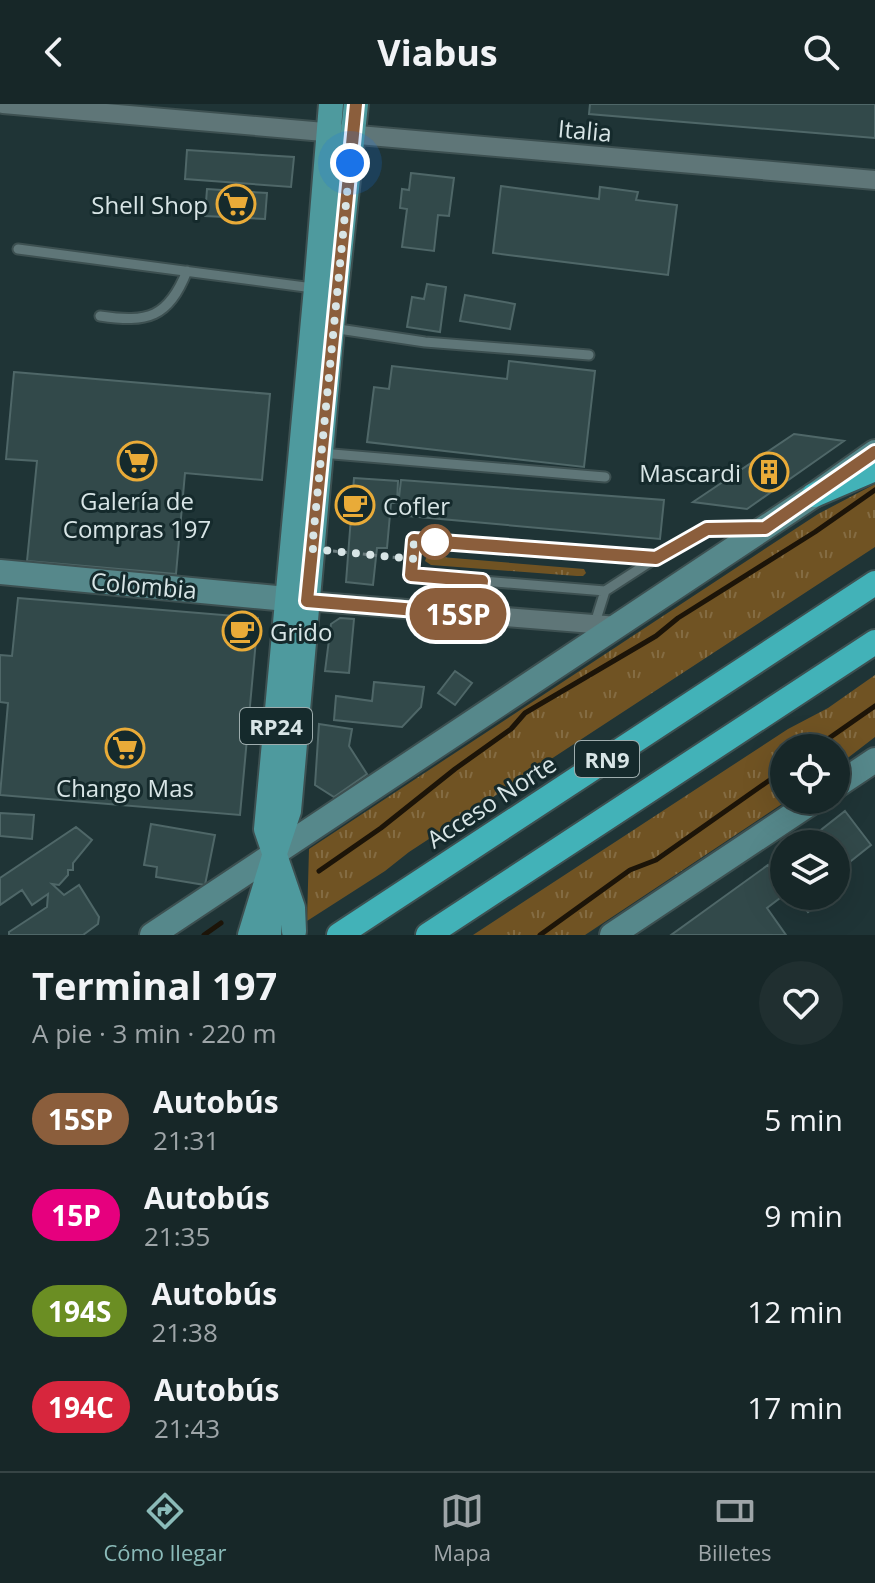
<!DOCTYPE html>
<html lang="es">
<meta charset="utf-8">
<style>
body{margin:0;font-family:"Open Sans",sans-serif;background:#202f30;color:#f1f3f6;height:100vh;display:flex;flex-direction:column;font-size:30px;white-space:nowrap}
*{box-sizing:border-box;margin:0}
p{font-size:26px;color:#9ea5a8}
.icon{flex:none;width:44px;height:44px;fill:none;stroke:currentColor;stroke-width:2;stroke-linecap:round;stroke-linejoin:round}
.map{position:relative;height:831px;overflow:hidden}
.details{display:flex;flex-direction:column;background:#172728;flex:1}
.details>*{flex:none}
.badge{padding:0 16px;border-radius:26px;font-size:28px;line-height:52px}
.tools{position:absolute;left:770px;top:630px;display:grid;gap:16px}
.tools a{display:grid;place-items:center;width:80px;height:80px;border-radius:50%;background:#172728;box-shadow:0 8px 32px #0002,0 0 0 2px #364445;font-size:40px}
.you{position:absolute;width:40px;height:40px;margin:-20px;border:6px solid #fff;border-radius:50%;background:#1a73e8;box-shadow:0 0 0 12px #1a73e833}
.map>.badge{position:absolute;translate:-50% -50%;box-shadow:0 0 0 4px #fff}
.round{display:grid;place-items:center;flex:none;width:84px;height:84px;border-radius:42px;background:#202f30}
.overview{display:flex;align-items:center;justify-content:space-between;height:136px;padding:0 32px}
h1{font-size:38px;font-weight:700;line-height:60px}
ul{padding:0;list-style:none}
li{display:flex;align-items:center;gap:24px;height:96px;padding:0 32px}
li div{flex:1}
li b{display:block;font-size:30px}
li em{font-style:normal}
li .badge{min-width:88px;font-weight:700;text-align:center}
header{display:flex;justify-content:space-between;align-items:center;height:104px;padding:0 32px;background:#172728;font-size:36px;font-weight:700}
.tab-bar{display:flex;justify-content:space-around;align-items:center;height:112px;border-top:2px solid #364445;background:#172728;font-size:22px;color:#9ea5a8}
.tab-bar a{display:grid;justify-items:center;gap:4px}
.tab-bar .active{color:#8bbbb9}
.map>svg:first-child{display:block}
.grass{fill:url(#grass-tufts)}
.lines{fill:none;stroke-linecap:round;stroke-linejoin:round}
.stream{stroke:#1c1408;stroke-width:5}
.building{fill:#32494a;stroke:#4f6768;stroke-width:2}
.lane-casing{stroke:#3d5051;stroke-width:13}
.street-casing{stroke:#3d5051;stroke-width:22}
.secondary-casing{stroke:#3d5051;stroke-width:28}
.primary-casing{stroke:#3d5051;stroke-width:28}
.highway-casing{stroke:#3d5051;stroke-width:28}
.path{stroke:#6d7e80;stroke-width:3;stroke-dasharray:4 6;stroke-linecap:butt}
.lane{stroke:#5f7678;stroke-width:9}
.street{stroke:#5f7678;stroke-width:18}
.secondary{stroke:#56888b;stroke-width:24}
.primary{stroke:#4e9a9e;stroke-width:24}
.highway{stroke:#42b2b8;stroke-width:24}
.line-casing{stroke:#fff;stroke-width:18}
.line{stroke:#8b5e3c;stroke-width:12}
.walk{stroke:#d8e5e6;stroke-width:8;stroke-dasharray:0 14.4}
.stop-dot{fill:#fff;stroke:#8b5e3c;stroke-width:4}
.labels{text-anchor:middle;dominant-baseline:central;stroke-width:6;stroke-linejoin:round;paint-order:stroke}
.shield{fill:#152a2c;stroke:#9eadae;stroke-width:2}
.shield-label{font-size:22px;font-weight:bold;fill:#d8e5e6}
.street-label{font-size:24px;fill:#d8e5e6;stroke:#152a2c}
.poi-label{font-size:24px;fill:#d8e5e6;stroke:#152a2c;text-anchor:end}
</style>
<header><svg class="icon" aria-label="back" viewBox="0 0 24 24"><path d="M15 5l-7 7 7 7"/></svg>Viabus<svg class="icon" aria-label="search" viewBox="0 0 24 24"><circle cx="10" cy="10" r="6"/><path d="M15 15l6 6"/></svg></header>
<div class="map">
<svg width="875" height="831" viewBox="0 0 875 831">
<defs>
<pattern id="grass-tufts" width="24" height="20" patternUnits="userSpaceOnUse" patternTransform="scale(2)"><rect width="24" height="20" fill="#705323"/><path d="M3 7l-1-3M5 7V3M7 7l1-3M15 17l-1-3M17 17v-4M19 17l1-3" fill="none" stroke="#846c43"/></pattern>
</defs>
<rect width="100%" height="100%" fill="#1f3436"/>
<path class="grass" d="M875,380V443L409,748L385,767L307,817L309,745L818,410Z
M429,452L584,465L586,469L583,472H577L431,461L425,457L426,454Z
M875,571V633L836,663V644H784V696H788L585,831H473L788,625L828,604Z"/>
<g class="lines">
<path class="stream" d="M815,644L875,602
M319,767L381,724L455,665L511,625L525,609L656,532L678,514L815,428L875,386
M204,831L221,819
M540,831L630,766L656,756L784,666"/>
</g>
<path class="building" d="M590,0H875V34L589,10Z
M187,46L294,53L291,83L185,75Z
M411,69L454,74L449,112L438,111L434,147L402,143L407,105L400,104L402,85L409,86Z
M501,82L599,95L600,83L638,88L636,96L677,101L668,171L493,149Z
M207,85L267,89L265,115L205,112Z
M427,180L446,183L440,228L407,223L412,193L424,195Z
M465,191L515,200L510,225L460,217Z
M509,257L595,267L584,363L367,338L374,283L389,285L392,262L507,275Z
M14,268L270,290L262,376L185,369L176,470L27,457L37,357L6,355Z
M794,330L844,337L747,405L693,398Z
M354,374L398,377L397,399H391L387,444H377L373,481L346,478Z
M401,376L664,396L660,435L397,411Z
M18,494L258,514L240,711L0,691L8,599L0,598V551L12,552Z
M340,514L354,515L349,569L325,567L331,520Z
M455,567L472,579L455,601L438,589Z
M374,578L424,583L421,603L402,623L334,616L336,592L372,597Z
M319,620L352,625L349,642L367,670L334,693L315,681Z
M845,707L871,741L836,769V740H803Z
M0,709L34,711L32,735L0,732Z
M151,720L215,731L205,781L156,773L157,763L144,761Z
M76,723L92,736L73,759V766H68V771L59,781L52,780L64,791L79,781L99,813L98,820L83,831H9V828L47,803L48,790L32,801L22,786L0,801V774Z
M768,761L784,783V791L767,804L786,831H671Z
M795,792H828L808,808Z"/>
<g class="lines">
<g class="lane-casing">
<path id="lane" d="M18,145L313,184
M100,212C148,219 168,214 187,167
M332,224L425,238L589,251
M321,349L605,373
M656,454L414,436L411,471L605,487L656,454L707,425L752,424
M477,511L482,477
M594,522L605,487"/>
</g>
<g class="street-casing">
<path id="street" d="M3,0L875,76
M307,497L618,522"/>
</g>
<g class="secondary-casing">
<path id="secondary" d="M0,468L287,495
M836,682L875,656
M152,831L814,391L875,348
M612,831L815,696"/>
</g>
<g class="primary-casing">
<path id="primary" d="M294,827L293,804L266,725L316,184L331,0
M250,831L275,749L289,707L332,224L356,0
M269,831L272,787"/>
</g>
<g class="highway-casing">
<path id="highway" d="M814,391L875,365
M339,831L875,479
M428,831L875,538"/>
</g>
<path class="path" d="M333,447L401,454"/>
<use href="#lane" class="lane"/>
<use href="#street" class="street"/>
<use href="#secondary" class="secondary"/>
<use href="#primary" class="primary"/>
<use href="#highway" class="highway"/>
</g>
<g class="lines">
<g class="line-casing">
<path id="line" d="M356,0L307,497L477,511L482,477L411,471L414,436L656,454L707,425L765,424L875,348"/>
</g>
<use href="#line" class="line"/>
<path class="walk" d="M350,59L312,445L413,455L414,436L439,438H435"/>
</g>
<defs>
<g id="supermarket-ring" transform="scale(2)"><circle r="9.5" fill="#152a2c" stroke="#e9ab38" stroke-width="1.5"/><path d="M-6-5.5h2.5l.6 2H6L4.5 2H-2.5L-4.4-4H-6ZM-1.5 3.2a1.3 1.3 0 1 0 .1 0ZM3 3.2a1.3 1.3 0 1 0 .1 0Z" fill="#e9ab38"/></g>
<g id="building-ring" transform="scale(2)"><circle r="9.5" fill="#152a2c" stroke="#e9ab38" stroke-width="1.5"/><path d="M-4-6H4V6H1V3H-1V6H-4ZM-2.5-4.3h1.7v1.8h-1.7ZM.8-4.3h1.7v1.8H.8ZM-2.5-1h1.7V.8h-1.7ZM.8-1h1.7V.8H.8Z" fill="#e9ab38"/></g>
<g id="cafe-ring" transform="scale(2)"><circle r="9.5" fill="#152a2c" stroke="#e9ab38" stroke-width="1.5"/><path d="M-5.5-4.5H6V0H3Q3 3.5 0 3.5H-2.5Q-5.5 3.5-5.5 0ZM3-3.2v2h1.7v-2ZM-6 4.5H4V6H-6Z" fill="#e9ab38"/></g>
</defs>
<g fill-rule="evenodd">
<use href="#supermarket-ring" x="236" y="100"/>
<use href="#supermarket-ring" x="137" y="357"/>
<use href="#building-ring" x="769" y="368"/>
<use href="#cafe-ring" x="355" y="401"/>
<use href="#cafe-ring" x="242" y="527"/>
<use href="#supermarket-ring" x="125" y="644"/>
</g>
<circle class="stop-dot" cx="435" cy="438" r="16"/>
<g class="labels">
<g class="shield">
<rect x="240" y="604" width="72" height="36" rx="6"/>
<rect x="575" y="637" width="64" height="36" rx="6"/>
</g>
<g class="shield-label">
<text x="276" y="622">RP24</text>
<text x="607" y="655">RN9</text>
</g>
<g class="street-label">
<text transform="translate(585 26) rotate(5)">Italia</text>
<text transform="translate(144 481) rotate(5)">Colombia</text>
<text transform="translate(491 697) rotate(-33)">Acceso Norte</text>
</g>
<g class="poi-label">
<text x="208" y="100">Shell Shop</text>
<text x="741" y="368">Mascardi</text>
<text x="137" y="396" text-anchor="middle">Galería de<tspan x="137" dy="28">Compras 197</tspan></text>
<text x="383" y="401" text-anchor="start">Cofler</text>
<text x="270" y="527" text-anchor="start">Grido</text>
<text x="125" y="683" text-anchor="middle">Chango Mas</text>
</g>
</g>
</svg>
<div class="tools">
<a><svg class="icon" aria-label="locate" viewBox="0 0 24 24"><circle cx="12" cy="12" r="6"/><path d="M12 2v4M12 18v4M2 12h4M18 12h4"/></svg></a>
<a><svg class="icon" aria-label="layers" viewBox="0 0 24 24"><path d="M12 4l9 5-9 5-9-5zM3 14l9 5 9-5"/></svg></a>
</div>
<div class="you" style="left:350px;top:59px"></div>
<b class="badge" style="left:458px;top:510px;background:#8b5e3c;color:#fff">15SP</b>
</div>
<section class="details">
<div class="overview"><div><h1>Terminal 197</h1><p>A pie · 3 min · 220 m</p></div><a class="round"><svg class="icon" aria-label="heart" viewBox="0 0 24 24"><path d="M12 20l-8-8c-3-5 5-10 8-4 3-6 11-1 8 4z"/></svg></a></div>
<ul>
<li><span class="badge" style="background:#8b5e3c;color:#fff">15SP</span><div><b>Autobús</b><p>21:31</p></div><em>5 min</em></li>
<li><span class="badge" style="background:#e6007e;color:#fff">15P</span><div><b>Autobús</b><p>21:35</p></div><em>9 min</em></li>
<li><span class="badge" style="background:#6b8e23;color:#fff">194S</span><div><b>Autobús</b><p>21:38</p></div><em>12 min</em></li>
<li><span class="badge" style="background:#d7263d;color:#fff">194C</span><div><b>Autobús</b><p>21:43</p></div><em>17 min</em></li>
</ul>
</section>
<nav class="tab-bar">
<a class="active"><svg class="icon" aria-label="directions" viewBox="0 0 24 24"><path d="M12 3l9 9-9 9-9-9zM9 14v-3h6M13 9l2 2-2 2"/></svg>Cómo llegar</a>
<a><svg class="icon" aria-label="map" viewBox="0 0 24 24"><path d="M3 6l6-2 6 2 6-2v14l-6 2-6-2-6 2zM9 4v14M15 6v14"/></svg>Mapa</a>
<a><svg class="icon" aria-label="tickets" viewBox="0 0 24 24"><path d="M3 7h18v10H3zM15 7v10"/></svg>Billetes</a>
</nav>
